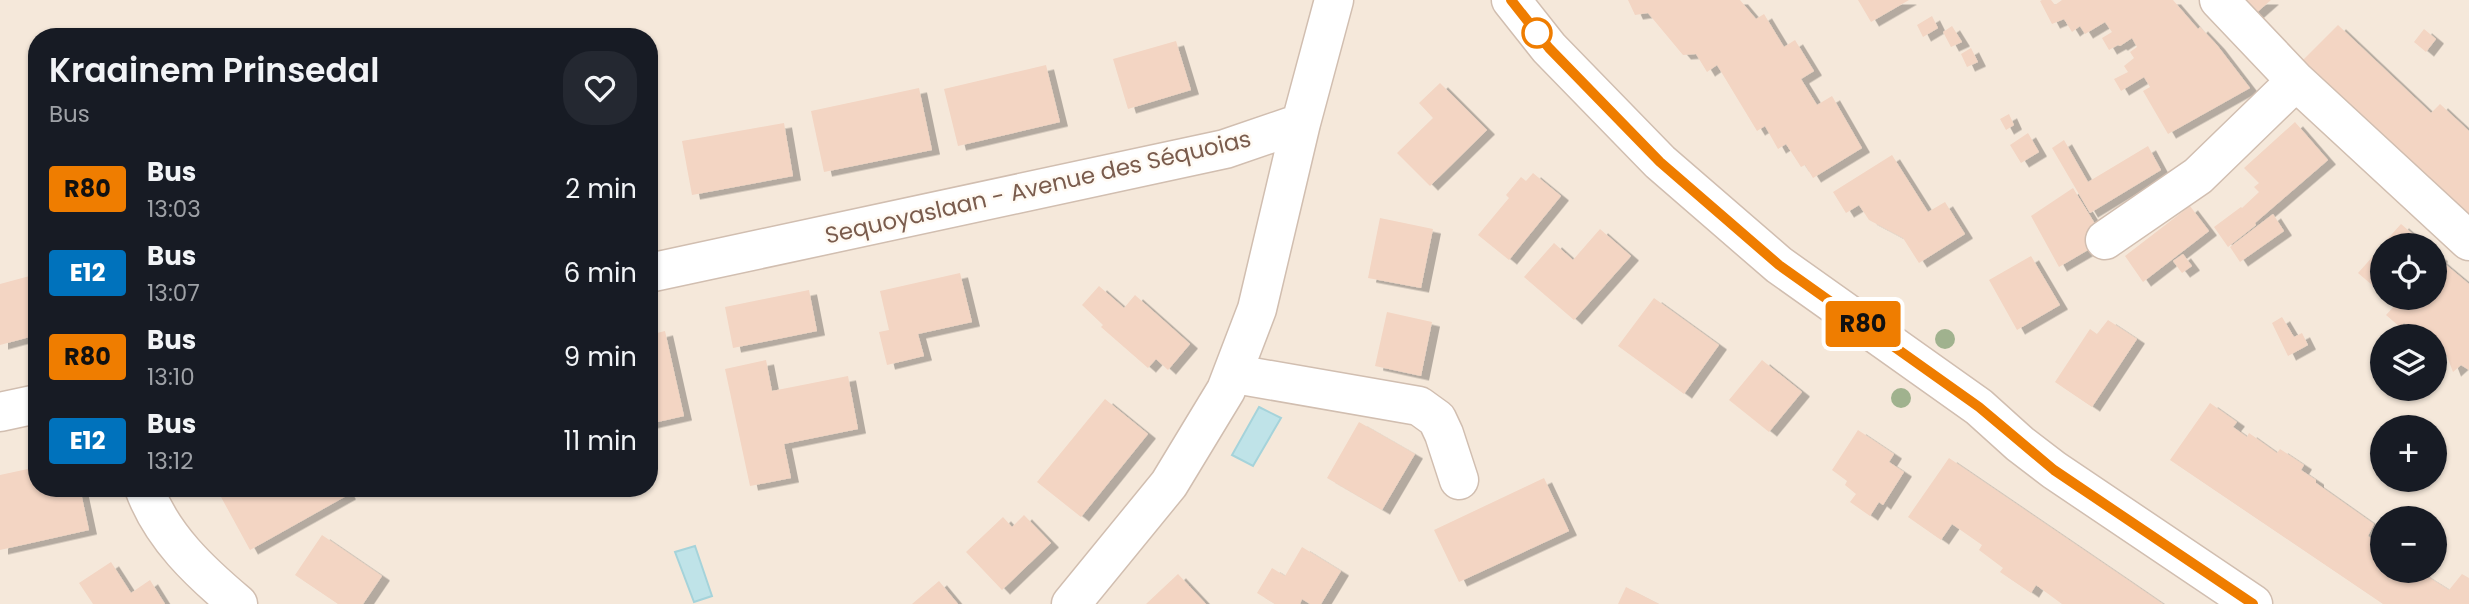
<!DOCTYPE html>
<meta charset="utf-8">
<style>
body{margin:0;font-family:Poppins,sans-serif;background:#242831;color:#f1f3f6;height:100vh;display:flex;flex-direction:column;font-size:26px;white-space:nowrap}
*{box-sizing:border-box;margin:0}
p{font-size:23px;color:#9ea1a6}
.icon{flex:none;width:38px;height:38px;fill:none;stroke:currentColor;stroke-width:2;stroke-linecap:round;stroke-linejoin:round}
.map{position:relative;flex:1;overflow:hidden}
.sheet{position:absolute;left:28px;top:28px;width:630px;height:469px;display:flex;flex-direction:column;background:#171b24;border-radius:28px;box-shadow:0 2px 5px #0004}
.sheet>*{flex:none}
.badge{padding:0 14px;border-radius:5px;font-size:24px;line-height:46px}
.fabs{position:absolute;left:2370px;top:233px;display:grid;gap:14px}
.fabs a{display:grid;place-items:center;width:77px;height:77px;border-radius:50%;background:#171b24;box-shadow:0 2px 5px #0004;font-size:35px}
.map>.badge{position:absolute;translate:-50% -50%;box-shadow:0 0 0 4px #fff}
.round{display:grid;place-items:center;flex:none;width:74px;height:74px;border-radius:28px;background:#242831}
.head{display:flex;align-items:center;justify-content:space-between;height:119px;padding:0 21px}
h1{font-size:33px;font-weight:600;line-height:52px}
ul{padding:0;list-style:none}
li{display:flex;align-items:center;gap:21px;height:84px;padding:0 21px}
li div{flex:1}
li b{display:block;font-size:26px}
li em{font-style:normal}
li .badge{min-width:77px;font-weight:700;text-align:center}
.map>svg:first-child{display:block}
.residential{fill:#f5e8da;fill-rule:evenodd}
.water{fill:#bfe3e8;stroke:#a5d3da;stroke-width:2}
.building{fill:#f3d5c3;filter:url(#shadow)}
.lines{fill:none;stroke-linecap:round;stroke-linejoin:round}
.minor-casing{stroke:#d1beb0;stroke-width:41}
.minor{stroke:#fff;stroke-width:38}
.tree{fill:#a0b28e}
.line-casing{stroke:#fff;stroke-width:16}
.line{stroke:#ef7d00;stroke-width:10}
.stop-dot{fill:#fff;stroke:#ef7d00;stroke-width:3.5}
.labels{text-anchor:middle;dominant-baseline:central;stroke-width:5;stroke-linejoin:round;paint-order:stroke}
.street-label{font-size:23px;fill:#7a5c4d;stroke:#fffaf3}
</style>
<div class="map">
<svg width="2469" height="604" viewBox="0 0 2469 604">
<defs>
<filter id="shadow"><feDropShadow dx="8" dy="4.5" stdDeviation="0" flood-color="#0004"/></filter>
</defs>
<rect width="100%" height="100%" fill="#fdf6ec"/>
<path class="residential" d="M0,0H2469V604H0ZM37,37H649V488H37ZM2382,245H2434V298H2382ZM2382,336H2434V388H2382ZM2382,427H2434V480H2382ZM2382,518H2434V570H2382Z"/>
<path class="water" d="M1259,407L1281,418L1253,466L1232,455Z
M695,546L712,596L694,602L675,552Z"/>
<path class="building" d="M1628,0H1740L1756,19L1764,14L1784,47L1795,40L1814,71L1801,79L1817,105L1832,96L1862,148L1813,178L1805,165L1801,167L1786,144L1778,149L1765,126L1757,131L1717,65L1707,72L1696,54L1683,55L1648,13L1635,15Z
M1858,0H1909L1871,22Z
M2042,0H2051L2055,5L2062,0H2173L2198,29L2200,27L2217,45L2250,88L2168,134L2143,91L2150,87L2144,77L2121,91L2114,79L2128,72L2124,66L2134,58L2130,52L2137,47L2132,38L2120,46L2118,45L2109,50L2102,38L2112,32L2105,22L2085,34L2080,26L2072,32L2064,19L2052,24L2040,1Z
M2241,0H2271L2254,15Z
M1932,16L1938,28L1923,37L1917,25Z
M2338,25L2431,113L2440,104L2469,131V217L2300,63Z
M1952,26L1962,42L1951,47L1943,32Z
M581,29L584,37H561Z
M2424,29L2436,39L2426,52L2414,42Z
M1176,41L1191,90L1128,109L1113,59Z
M1971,48L1978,62L1967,67L1961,54Z
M1046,65L1060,122L958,146L944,89Z
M1440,83L1487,130L1430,186L1397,153L1433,118L1419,103Z
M919,88L932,150L824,172L811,111Z
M2009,114L2014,125L2006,130L2000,119Z
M2295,122L2328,160L2255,223L2256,225L2228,247L2214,227L2241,207L2242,208L2259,192L2254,187L2259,183L2244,168Z
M784,123L793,176L692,195L682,141Z
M2028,133L2039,152L2021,163L2010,145Z
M2064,140L2088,182L2148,146L2161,170L2090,213L2052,148Z
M1892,155L1928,212L1945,202L1965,234L1919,263L1903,238L1869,220L1859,205L1846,213L1833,192Z
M1533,173L1561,196L1509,260L1478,235L1509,198L1506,195L1521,177L1526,181Z
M2073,188L2105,240L2059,267L2031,216Z
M2190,206L2209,231L2143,282L2125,256Z
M2273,214L2284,231L2240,262L2230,247Z
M1380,218L1433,229L1421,288L1368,278Z
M2401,224L2422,242L2426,245H2382Z
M1600,229L1631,256L1574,320L1524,277L1554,243L1573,260Z
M2382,246V287L2378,290L2358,273Z
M2434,252L2440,257L2439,259L2469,284V370L2461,365L2453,372L2445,351L2434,342V336H2404L2402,334L2408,326L2404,323L2400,327L2386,315L2398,302L2393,298H2434Z
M2183,254L2192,266L2182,273L2173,261Z
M2031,256L2060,305L2017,330L1989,280Z
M960,273L972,322L918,334L924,356L887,365L879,332L889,330L880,291Z
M37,274V335L0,345V284Z
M1099,286L1124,308L1135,295L1190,344L1168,370L1156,359L1148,368L1101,327L1103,325L1082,305Z
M809,290L817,331L733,348L725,307Z
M1654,298L1719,345L1684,394L1618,346Z
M1387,312L1432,322L1421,376L1375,366Z
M2282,317L2294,337L2302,333L2308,345L2288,356L2272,323Z
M2108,320L2137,339L2092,407L2055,382L2090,329L2097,334Z
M665,331L684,416L649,424V335Z
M766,360L772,391L848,376L858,429L784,444L791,478L750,486L725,369Z
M1762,360L1802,392L1769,432L1729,400Z
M1105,399L1148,434L1081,517L1037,482Z
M2210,403L2237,422L2233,427L2247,437L2249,433L2277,453L2280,449L2304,465L2301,470L2316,480V483L2374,524L2368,536L2377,543L2382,537V570H2417L2449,590L2462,574L2469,578V604H2383L2170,460Z
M1359,422L1415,454L1382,510L1327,478Z
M1858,430L1894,454L1889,462L1904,472L1883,505L1879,502L1870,516L1850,502L1856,494L1845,485L1847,481L1832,470Z
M1949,458L2128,580L2163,604H2062L2036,585L2031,593L2000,572L2003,568L1979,550L1982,545L1952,524L1941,540L1908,517Z
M37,467V488H80L89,530L0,550V475Z
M1544,478L1569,531L1459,582L1434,530Z
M236,488H344L348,495L250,550L221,497Z
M1024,515L1051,543L1002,590L966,552L1003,517L1012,527Z
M322,535L382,576L363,604H338L295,575Z
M1302,547L1341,571L1321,604H1310L1302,599L1300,604H1275L1257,593L1272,568L1285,576Z
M111,562L131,593L150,580L165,604H93L79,583Z
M1178,574L1206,604H1146Z
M939,581L958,604H912Z
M1626,587L1659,604H1618Z"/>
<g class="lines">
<g class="minor-casing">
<path id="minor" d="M1511,0L1549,48L1660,162L1779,265L1979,407L2020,444L2054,470L2253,604
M2219,0L2296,81L2469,241
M2105,240L2198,176L2296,81
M649,273L1225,149L1301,123L1334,0
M1235,374L1419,406L1437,419L1444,434L1459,480
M0,412L37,404
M144,488C162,537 200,572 238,604
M1071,604L1169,484L1226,390L1257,309L1301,123"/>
</g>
<use href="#minor" class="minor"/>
</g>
<g class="tree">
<circle cx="1945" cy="339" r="10"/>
<circle cx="1901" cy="398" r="10"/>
</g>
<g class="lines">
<g class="line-casing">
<path id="line" d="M1511,0L1549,48L1660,162L1779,265L1979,407L2054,470L2253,604"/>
</g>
<use href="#line" class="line"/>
</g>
<circle class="stop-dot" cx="1537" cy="33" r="14"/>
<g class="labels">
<g class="street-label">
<text transform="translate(1038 187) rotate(-13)">Sequoyaslaan - Avenue des Séquoias</text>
</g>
</g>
</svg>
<div class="fabs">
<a><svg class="icon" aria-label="locate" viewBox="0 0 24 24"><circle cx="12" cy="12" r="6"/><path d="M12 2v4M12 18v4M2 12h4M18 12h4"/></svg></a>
<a><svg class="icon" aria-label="layers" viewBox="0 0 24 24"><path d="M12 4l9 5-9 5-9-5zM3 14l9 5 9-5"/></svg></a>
<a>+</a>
<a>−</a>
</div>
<b class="badge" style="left:1863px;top:324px;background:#ef7d00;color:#111">R80</b>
<section class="sheet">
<div class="head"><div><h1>Kraainem Prinsedal</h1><p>Bus</p></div><a class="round"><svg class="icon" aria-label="heart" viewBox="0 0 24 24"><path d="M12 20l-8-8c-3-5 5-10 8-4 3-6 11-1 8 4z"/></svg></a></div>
<ul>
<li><span class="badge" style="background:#ef7d00;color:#111">R80</span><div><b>Bus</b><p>13:03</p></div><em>2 min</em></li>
<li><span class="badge" style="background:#0072bc;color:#fff">E12</span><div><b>Bus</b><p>13:07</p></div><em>6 min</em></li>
<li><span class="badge" style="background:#ef7d00;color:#111">R80</span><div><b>Bus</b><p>13:10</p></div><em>9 min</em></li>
<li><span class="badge" style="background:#0072bc;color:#fff">E12</span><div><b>Bus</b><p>13:12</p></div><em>11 min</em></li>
</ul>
</section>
</div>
